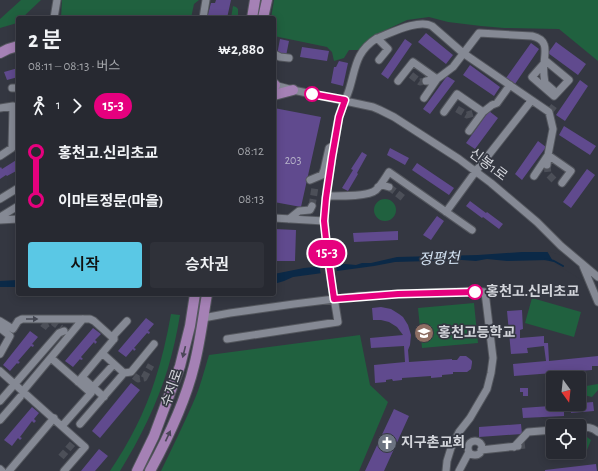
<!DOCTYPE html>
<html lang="ko">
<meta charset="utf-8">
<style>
body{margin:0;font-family:"Alegreya Sans","Noto Sans KR",sans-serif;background:#2f3139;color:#f1f3f6;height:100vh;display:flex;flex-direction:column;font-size:15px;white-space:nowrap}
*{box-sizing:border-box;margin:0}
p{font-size:13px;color:#a4a6ab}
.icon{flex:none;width:22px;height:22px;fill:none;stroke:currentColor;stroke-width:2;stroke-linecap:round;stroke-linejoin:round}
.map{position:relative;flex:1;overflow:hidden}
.sheet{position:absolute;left:16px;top:16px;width:260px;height:280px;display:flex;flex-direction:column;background:#272931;border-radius:4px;box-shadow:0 2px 10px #0003,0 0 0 1px #43454d}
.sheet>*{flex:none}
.badge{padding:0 8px;border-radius:13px;font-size:14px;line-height:26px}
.needle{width:26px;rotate:165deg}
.fabs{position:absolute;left:546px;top:371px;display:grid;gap:8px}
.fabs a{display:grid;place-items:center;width:40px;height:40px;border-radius:4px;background:#272931;box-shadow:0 2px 10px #0003,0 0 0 1px #43454d;font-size:20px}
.map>.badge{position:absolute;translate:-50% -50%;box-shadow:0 0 0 2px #fff}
.legs{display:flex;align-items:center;gap:6px;height:44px;padding:0 12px;font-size:13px}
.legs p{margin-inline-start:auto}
.summary{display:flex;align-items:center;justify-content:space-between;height:68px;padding:0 12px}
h1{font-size:22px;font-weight:600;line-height:30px}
.button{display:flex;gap:8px;margin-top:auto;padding:8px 12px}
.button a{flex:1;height:46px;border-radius:4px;background:#5ac8e5;color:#111;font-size:16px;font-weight:600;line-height:46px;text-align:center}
.button a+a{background:#2f3139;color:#f1f3f6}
ul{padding:0 12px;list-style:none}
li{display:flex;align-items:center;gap:14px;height:48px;font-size:15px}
li i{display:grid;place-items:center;width:6px;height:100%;margin:0 5px;background:currentColor}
li i::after{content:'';width:10px;height:10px;margin:-5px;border:3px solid;border-radius:50%;background:#272931}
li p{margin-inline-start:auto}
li:first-child i{background:linear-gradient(#0000 50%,currentColor 0)}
li:last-child i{background:linear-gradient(currentColor 50%,#0000 0)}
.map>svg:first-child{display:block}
.green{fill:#20613f}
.water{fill:#0b2947}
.pier{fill:#343741}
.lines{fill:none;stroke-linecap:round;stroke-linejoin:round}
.stream{stroke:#0b2947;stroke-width:2}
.building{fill:#604a8e}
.minor-tunnel{stroke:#4c4f58;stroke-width:7;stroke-dasharray:7 3.5;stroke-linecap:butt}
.minor-casing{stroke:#53565d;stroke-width:9}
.major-casing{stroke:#53565d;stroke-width:12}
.minor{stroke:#858994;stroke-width:7}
.major{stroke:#a581b5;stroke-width:10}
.oneway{fill:#444752}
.oneway2{fill:#4b4658}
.line-1-casing{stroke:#fff;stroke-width:9}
.line-1{stroke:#e6007e;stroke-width:6}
.stop-1-dot{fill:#fff;stroke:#e6007e;stroke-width:2}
.labels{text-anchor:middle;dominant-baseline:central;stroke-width:3.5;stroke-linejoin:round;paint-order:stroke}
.number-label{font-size:12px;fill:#b6b2c8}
.street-label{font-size:14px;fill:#d3d5db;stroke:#343741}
.stop-label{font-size:14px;font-weight:bold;fill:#d3d5db;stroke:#343741;text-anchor:start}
.poi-label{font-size:14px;font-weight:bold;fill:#d3d5db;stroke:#343741;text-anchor:start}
.water-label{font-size:15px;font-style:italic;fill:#d2e1f1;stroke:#343741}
</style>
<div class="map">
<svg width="598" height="471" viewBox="0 0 598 471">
<rect width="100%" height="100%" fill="#343741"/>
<path class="green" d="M21,0H41L22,18H18V22L17,23L0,28V19Z
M62,0H199L194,4L191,18H61Z
M274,0H598V61L559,29L504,28L481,26L448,22L429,17L407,20L371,37L365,45L358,50H349L344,58L334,61L332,52L327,47L274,36V18H271Z
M233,6L236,7L238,9V18H231Z
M374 210a11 11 0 1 1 22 0a11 11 0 1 1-22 0Z
M532,298L581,312L574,337L525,323Z
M474,303L478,343L422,348L418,308Z
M171,314L180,315C177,333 173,351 168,368C157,404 140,439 120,471H110C129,443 145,412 155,380C162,359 167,336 171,314Z
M360,335L370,385L388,402L359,471H161C172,448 183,426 193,403C200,388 204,371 209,355Z
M598,384V390L592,397L579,394L580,387Z
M585,437H587L591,440L587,450L579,451V441L585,440Z"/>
<path class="water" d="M522,252H547L556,254L598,288L556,262L549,260L507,261L487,259L476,261L462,260L395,262L374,266L293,277L284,281L274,284V274L304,268L345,264L356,265L362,263H371L397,257L478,255Z
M18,280V287H0V281Z"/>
<path class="pier" d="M547,251L561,255L598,280V290L554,263Z
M336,263L337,273L321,275L319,264Z"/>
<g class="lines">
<path class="stream" d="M545,259L554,261L563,266"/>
</g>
<path class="building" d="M216,0H231L227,18H207L211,3H215Z
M426,33L453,55L446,64L418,42Z
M280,39L289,41L286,56L277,55Z
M405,39L412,44L388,79L381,74Z
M556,42L586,64L578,75L548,53Z
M531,43L539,49L515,84L506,78Z
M302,47L329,51L327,61L300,57Z
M339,61L348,63L343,86L331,83L334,67H336Z
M470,65L500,87L494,96L463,75Z
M18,68V77L7,80L4,72Z
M447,76L455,81L430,114L423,109Z
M580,80L588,86L565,121L556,115Z
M274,108L321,117L301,207L274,202Z
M489,111L498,118L475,149L466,143Z
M564,126L596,146L590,155L559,135Z
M538,141L546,147L522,180L515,174Z
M390,148L409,158L405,165L387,155Z
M362,152L367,155L357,173L358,174L348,191L342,188L353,170L351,169Z
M18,159V170L7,176L6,175L0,179V168L1,167L2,169Z
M417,163L454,188L449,195L412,170Z
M587,169L595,175L571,208L563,202Z
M470,201L486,213L487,212L503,224L499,229L483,217L482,218L466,206Z
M437,216L444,221L431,240L423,235Z
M274,229L296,230L295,261H274Z
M398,231V240L354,242L353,233Z
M381,307L391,309L399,314L403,317L408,325L411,335L410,345L408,350L409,362L452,359V360H457L460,356H466L470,359L472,361V363L471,369L467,372H453V374L442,375V377L431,378V376L402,378V380L393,381L392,379L386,380V382L375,383L374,365L405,362L404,346L371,348L370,338L403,335L397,327L389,322L381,320H373L372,308Z
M522,310L523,329L520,330V338L544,336V343H548L549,361L598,356V366H592V370L514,376L513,364L546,361L544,346L527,348L528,353L511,354L507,311Z
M146,318L154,324L148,331L150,332L149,334L147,333L134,348L136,349L134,351L133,349L126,357L118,351Z
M93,328L101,334L95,340L97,342L95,344L94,342L81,357L83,359L81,360L80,359L73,367L65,361Z
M30,331L38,337L32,344L34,345L33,347L31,346L18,361L20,362L18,364L17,363L10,371L3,365Z
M131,383L140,390L100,438L92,431Z
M520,388H528V396H523V392H520Z
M593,402L594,411L571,413L570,404Z
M564,405V416L523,418L522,408Z
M32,407L39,413L34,419L36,421L34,423L32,421L20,437L22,438L20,440L18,438L12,446L4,440Z
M394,409L409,416L384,471H365Z
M521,424L522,434L479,437V427Z
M99,449L108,456L95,471H81Z
M596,464L597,471H545V470Z"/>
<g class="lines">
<path class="minor-tunnel" d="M411,75L420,82L426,81
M457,109L467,115L474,113
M551,110L554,106
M547,165L548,174L555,181
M389,187L403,198
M312,206L315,187
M43,328C46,324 48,322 53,322L61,328
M134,376L138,379L144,378L151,365
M518,446L526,445
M61,457L74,442"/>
<g class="minor-casing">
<path id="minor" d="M54,18L57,0
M203,18L206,0
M380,37C393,32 419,19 432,26L463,53L549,112L553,129L548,155L547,165
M274,54L280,57L289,58
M546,61L569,80L554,96L532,77Z
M398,81L413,62L437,79L424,98
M426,81L437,79L453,67L479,33L532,36C549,40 545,51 544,64C543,70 544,77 545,83L553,90
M274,85L293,90L345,101L373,107L380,110L394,117L459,159L491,183L537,222L561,246L598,277
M12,88H18
M0,108L13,106L12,148L0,156
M444,112L457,94L483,112
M469,131L483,112L492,105L497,103L510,85
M534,176L548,155L571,171L562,183
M310,180L322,175L324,170L329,148L334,145
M378,187L382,185L389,187
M326,196C337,196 368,197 376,190C381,185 385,178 389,172L472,230
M0,199L18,188
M446,212L476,171L531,101
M0,217L18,206
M274,218L324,221
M289,219L299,211L310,210L312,206
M0,220L18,219
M583,266L598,302
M203,318L230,313L294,304L359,296L398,294L475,291L485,292L493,358L491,373L487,389L470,418L459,432L451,448L447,461L446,471
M0,321L13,329L18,321L22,319H90L94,321L114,339L78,382
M0,328L10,336L0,354
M114,339V335L127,321
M227,339L338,322C333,289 325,255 325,222C324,199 329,175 333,152C335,140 336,128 339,116C342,107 346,99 349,90C356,68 355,52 377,38L388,49L379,60
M102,353L124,373
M51,358L91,393L62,426
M0,371L85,447L64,471
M82,377L104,397
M23,391L83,319
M91,393L93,387L114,364
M0,401L59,333L64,331
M0,420L20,397
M80,424L124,373L131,372L154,344
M579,427C587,427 592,427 598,432
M468 448a7 7 0 1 1 14 0a7 7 0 1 1-14 0Z
M514,447L528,432L553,430
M481,450L518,446
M0,469L2,471
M9,471L54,418
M459,471L469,452"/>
</g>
<g class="major-casing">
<path id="major" d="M252,18L255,0
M263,18L267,0
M0,53L8,49L18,46
M274,84L275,85
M274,95L293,90
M137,471L154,436L180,366L190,326L195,294
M150,471C168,438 185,403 194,366C200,343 203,318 207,294"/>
</g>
<use href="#minor" class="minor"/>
<use href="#major" class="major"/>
</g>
<defs><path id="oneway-solid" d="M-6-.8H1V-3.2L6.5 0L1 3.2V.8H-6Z"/></defs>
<use class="oneway" href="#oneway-solid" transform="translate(32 319)"/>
<g class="oneway2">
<use href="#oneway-solid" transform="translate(184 352) rotate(104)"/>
<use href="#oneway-solid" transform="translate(168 436) rotate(-65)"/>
</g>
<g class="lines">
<g class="line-1-casing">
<path id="line-1" d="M312,94L345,100L339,117L332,157L326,198L324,221L328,257L334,299L398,294L475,292"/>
</g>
<use href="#line-1" class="line-1"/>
</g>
<defs>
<g id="school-disc" transform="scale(1)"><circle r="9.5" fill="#8d6e63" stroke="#343741"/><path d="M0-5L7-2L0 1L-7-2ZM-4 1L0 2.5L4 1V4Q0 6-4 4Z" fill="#fff"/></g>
<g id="church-disc" transform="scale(1)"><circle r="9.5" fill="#6b7280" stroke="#343741"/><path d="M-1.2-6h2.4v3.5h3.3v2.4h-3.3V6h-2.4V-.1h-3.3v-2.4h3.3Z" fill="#fff"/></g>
</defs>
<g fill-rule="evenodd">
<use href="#school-disc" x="424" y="333"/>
<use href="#church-disc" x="387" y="443"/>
</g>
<g class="stop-1-dot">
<circle cx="312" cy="94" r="7"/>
<circle cx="475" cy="292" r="7"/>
</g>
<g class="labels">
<g class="number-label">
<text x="293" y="160">203</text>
</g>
<g class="street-label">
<text transform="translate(488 165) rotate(37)">신봉1로</text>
<text transform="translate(172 388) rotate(-71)">수지로</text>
</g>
<g class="stop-label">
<text x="486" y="292">홍천고.신리초교</text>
</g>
<g class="poi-label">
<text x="438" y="333">홍천고등학교</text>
<text x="401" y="443">지구촌교회</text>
</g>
<g class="water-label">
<text transform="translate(439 259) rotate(-2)">정평천</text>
</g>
</g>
</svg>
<div class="fabs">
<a><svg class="needle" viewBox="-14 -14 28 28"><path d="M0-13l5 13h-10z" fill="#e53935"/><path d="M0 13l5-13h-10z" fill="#a4a6ab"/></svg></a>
<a><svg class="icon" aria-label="locate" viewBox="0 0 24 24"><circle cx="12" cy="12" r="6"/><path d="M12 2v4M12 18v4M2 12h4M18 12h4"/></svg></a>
</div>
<b class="badge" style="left:327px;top:253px;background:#e6007e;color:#fff">15-3</b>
<section class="sheet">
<div class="summary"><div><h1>2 분</h1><p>08:11 – 08:13 · 버스</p></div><b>₩2,880</b></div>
<div class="legs"><svg class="icon" aria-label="walk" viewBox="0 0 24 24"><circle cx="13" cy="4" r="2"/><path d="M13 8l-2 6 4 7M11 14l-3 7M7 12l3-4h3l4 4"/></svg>1<svg class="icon" aria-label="forward" viewBox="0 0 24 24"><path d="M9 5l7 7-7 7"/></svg><b class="badge" style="background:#e6007e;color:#fff">15-3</b></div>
<ul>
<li><i style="color:#e6007e"></i><b>홍천고.신리초교</b><p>08:12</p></li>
<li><i style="color:#e6007e"></i><b>이마트정문(마을)</b><p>08:13</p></li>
</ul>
<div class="button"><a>시작</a><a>승차권</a></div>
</section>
</div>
